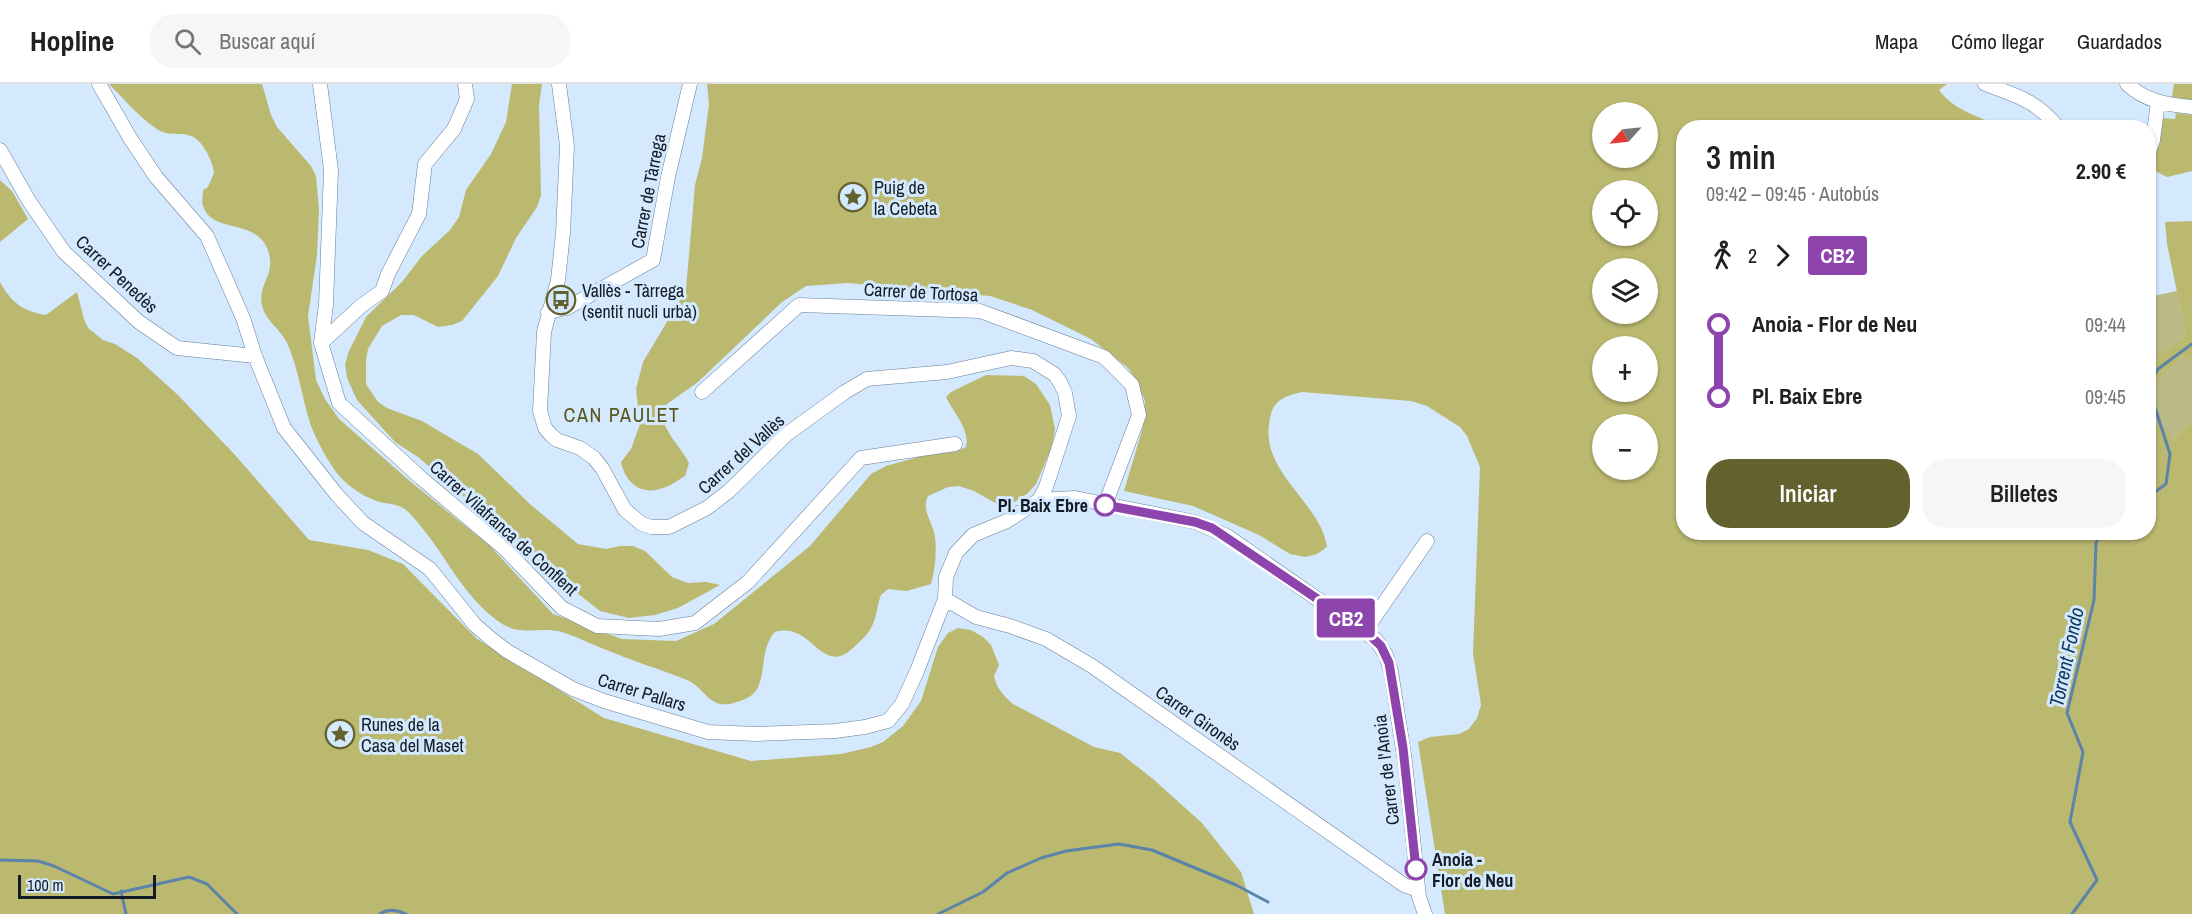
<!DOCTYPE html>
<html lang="es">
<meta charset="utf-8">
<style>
body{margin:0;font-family:"Archivo Narrow",sans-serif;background:#f6f6f6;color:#202124;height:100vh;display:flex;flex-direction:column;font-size:22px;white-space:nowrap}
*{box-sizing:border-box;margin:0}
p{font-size:20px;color:#757577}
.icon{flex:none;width:33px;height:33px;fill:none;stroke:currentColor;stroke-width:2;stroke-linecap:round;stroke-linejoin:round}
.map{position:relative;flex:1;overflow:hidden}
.details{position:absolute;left:1676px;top:36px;width:480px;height:420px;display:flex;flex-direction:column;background:#fff;border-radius:24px;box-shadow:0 2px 4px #0004}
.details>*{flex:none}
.badge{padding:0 12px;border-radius:4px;font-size:21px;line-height:39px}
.needle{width:39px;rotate:243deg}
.controls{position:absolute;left:1592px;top:18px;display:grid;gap:12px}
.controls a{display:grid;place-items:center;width:66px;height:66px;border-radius:50%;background:#fff;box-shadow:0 2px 4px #0004;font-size:30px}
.scale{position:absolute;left:18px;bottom:15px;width:138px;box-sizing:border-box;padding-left:6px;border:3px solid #131c25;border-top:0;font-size:16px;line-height:21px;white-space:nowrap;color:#131c25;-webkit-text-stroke:4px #d4e9fe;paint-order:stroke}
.map>.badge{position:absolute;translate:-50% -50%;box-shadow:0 0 0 3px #fff}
.legs{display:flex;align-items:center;gap:9px;height:66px;padding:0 30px;font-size:20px}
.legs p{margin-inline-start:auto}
.headline{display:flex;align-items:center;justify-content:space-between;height:102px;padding:0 30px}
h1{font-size:33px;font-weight:600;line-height:45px}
.primary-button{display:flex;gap:12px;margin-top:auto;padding:12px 30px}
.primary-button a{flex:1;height:69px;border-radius:24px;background:#63612e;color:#fff;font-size:24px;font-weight:600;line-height:69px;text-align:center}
.primary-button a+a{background:#f6f6f6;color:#202124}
ul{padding:0 30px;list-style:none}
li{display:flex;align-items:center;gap:21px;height:72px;font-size:22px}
li i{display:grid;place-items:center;width:9px;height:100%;margin:0 8px;background:currentColor}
li i::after{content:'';width:15px;height:15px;margin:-8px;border:4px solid;border-radius:50%;background:#fff}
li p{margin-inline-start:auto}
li:first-child i{background:linear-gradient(#0000 50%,currentColor 0)}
li:last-child i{background:linear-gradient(currentColor 50%,#0000 0)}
header{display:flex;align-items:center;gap:36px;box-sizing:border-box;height:84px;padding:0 30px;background:#fff;border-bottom:2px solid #e0e0e0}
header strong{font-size:28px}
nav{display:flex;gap:33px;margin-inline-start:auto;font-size:21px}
.search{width:420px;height:54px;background:#f6f6f6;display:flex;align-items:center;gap:15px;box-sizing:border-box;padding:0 21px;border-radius:24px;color:#757577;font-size:22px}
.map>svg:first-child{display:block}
.green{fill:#bbba86}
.forest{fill:#bbb870;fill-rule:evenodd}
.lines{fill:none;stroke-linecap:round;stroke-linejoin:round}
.stream{stroke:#5c83aa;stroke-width:3}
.minor-casing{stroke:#687f97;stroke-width:15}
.minor{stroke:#fff;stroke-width:14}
.line-1-casing{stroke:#fff;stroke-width:14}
.line-1{stroke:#8e44ad;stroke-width:9}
.stop-1-dot{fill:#fff;stroke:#8e44ad;stroke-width:3}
.labels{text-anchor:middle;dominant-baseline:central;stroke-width:6;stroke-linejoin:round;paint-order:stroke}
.poi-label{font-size:18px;fill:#131c25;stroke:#d4e9fe;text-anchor:start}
.street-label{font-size:18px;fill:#131c25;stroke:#d4e9fe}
.stop-label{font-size:18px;font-weight:bold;fill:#131c25;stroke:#d4e9fe;text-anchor:end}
.neighbourhood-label{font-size:20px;letter-spacing:1.5px;fill:#59561a;stroke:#d4e9fe}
.water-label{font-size:20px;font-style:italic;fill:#12385b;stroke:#d4e9fe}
</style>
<header>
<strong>Hopline</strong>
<div class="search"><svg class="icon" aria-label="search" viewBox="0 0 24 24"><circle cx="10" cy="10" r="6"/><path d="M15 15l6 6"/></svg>Buscar aquí</div>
<nav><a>Mapa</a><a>Cómo llegar</a><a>Guardados</a></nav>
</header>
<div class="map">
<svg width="2192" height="830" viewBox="0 0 2192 830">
<rect width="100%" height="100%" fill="#d4e9fe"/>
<path class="green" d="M2177,207L2186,251L2148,279V213Z
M2183,272L2192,277V336L2174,355L2156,341L2151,406L2148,407V293L2155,297Z"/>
<path class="forest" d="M109,0H262L271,31L277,43L311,82L316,92L319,126L317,171L308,232L316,296L325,315L339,335L411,398L490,462L553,530L622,555L676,557L714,540L810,462L871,390L886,382L933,369L955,368L966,363C970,345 953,328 946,313L951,308L986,291L1024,292L1036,300L1050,321L1055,345L1052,363L1036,400L1028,409L1013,419L997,420L974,407L959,402L948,403L928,412C921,427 933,438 935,453C937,468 935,485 931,500L907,507L888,505L881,511C877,521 877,533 872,542C868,551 860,557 854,563C821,595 813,537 775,548C756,568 771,605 745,615C706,632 711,604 682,594C656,584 630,576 604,565C590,560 576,552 562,548C541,542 523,552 504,541C471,521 452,484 430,454C422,444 415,434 406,426C399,420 388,420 380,418C360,412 340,397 330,379C323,368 316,355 311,342C302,315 299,285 287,259C280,244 265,237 262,221C257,198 278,191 267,164C255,135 213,149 204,124C201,119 203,112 203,106L208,103L214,89C213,81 210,74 206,67C190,38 174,59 154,43C137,31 124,15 109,0Z
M512,0H542L539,21L541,111L537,123L516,154L498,192L462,237L452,241L438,243L414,231H401L382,242L368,265L366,276V300L378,318L387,324L422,337L478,370L531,421L578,460L606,465L620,462H633L645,467L672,493L688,499L706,498L720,501L678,524L655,531L629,534L600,527L562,497L418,373L395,358L357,316L347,294L345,280L349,267L366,233L402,198L422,172L450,146L459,133L466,106L491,70L506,38Z
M707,0H1947L1939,6C1953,25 1974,31 1995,40L1999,43L1683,44V448H2148V407L2151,406L2156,340L2174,355L2192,336V830H1445L1418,658L1430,653L1459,650L1469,645L1477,634L1481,621L1473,569L1480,383L1467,352L1460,343L1427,322L1411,317L1302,308C1281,313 1272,317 1269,340C1262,390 1321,419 1327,463L1317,470L1305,473L1290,470L1259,451L1193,422L1124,407L1143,343L1145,317L1137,297L1128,284L1091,255L1032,226L990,212L848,199L806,202L782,218L698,298L667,320L661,330C665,349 680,362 689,379L685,392C678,396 671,402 663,404C642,412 625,399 621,378L631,365L640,340L636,305L643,278L686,206L695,101L702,74L709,20ZM1602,28H1647V74H1602ZM1602,106H1647V152H1602ZM1602,184H1647V230H1602ZM1602,262H1647V308H1602ZM1602,340H1647V386H1602Z
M2174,0H2192V16L2172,13Z
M2176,29L2192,31V87L2167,93L2149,84L2157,65L2161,34L2175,35Z
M0,96L12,107L28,135L0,158Z
M2192,137V277L2183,272L2155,298L2148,293V279L2186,251L2167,160L2165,138Z
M0,198C12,219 22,227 46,231L77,208L84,235L88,244L103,256L115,260L137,274L178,311L235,371L309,456L368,466L403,480L477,555L604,634L751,677L841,670L871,663L883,658L903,642L921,617L938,563L948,549L958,544L971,546L983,553L991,561L999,581L994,592C997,605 1003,611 1013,620L1094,663L1120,669L1153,695L1202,739L1241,788L1254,830H0Z"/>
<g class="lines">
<path class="stream" d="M2148,413L2166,400L2170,370L2148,302L2158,285L2192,260
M0,776L38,777L54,782L113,810L189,793L207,800L237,830
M121,807L126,830
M380,830C388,824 397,826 406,830
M938,830L983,808L1007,789L1041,774L1066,767L1119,760L1152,766L1236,801L1268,818
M2072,830L2097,796L2070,738L2083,668L2067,629L2094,516L2096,459L2101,448"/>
<g class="minor-casing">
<path id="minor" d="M99,0L130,54L156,93L207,152L243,234L255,272L284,344L337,411L363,439L430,485L475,541L490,554L507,567L573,605L604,617L708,648L757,650L835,647L865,643L888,637L902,620L917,587L945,515L946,493L956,469L973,451L1007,437L1039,416L1046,403L1069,332L1065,309L1060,298L1054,290L1033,277L1011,274L947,288L867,295L845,308L787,350L729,407L707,424L669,443H651L642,440L625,426L602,384L594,374L580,364L557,356L551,351L545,344L540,327L544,248L558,196L563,149L567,62L559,0
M320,0L331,86L326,221L321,259L339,319L421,394L505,465L562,524L597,542L659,545L695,539L748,498L861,374L955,360
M1985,0C2015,11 2038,17 2058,44
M2127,0C2145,17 2168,21 2192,23
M0,66L29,117L64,168L139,238L177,264L255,272
M2148,71L2153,56L2158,18
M548,228L567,224L653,176L668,93L690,0
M321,259L361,222L382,207L388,190L419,130L425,80L454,45L467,15L465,0
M702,308L799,221L980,227L1104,273L1132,301L1139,331L1105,421
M1039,416L1075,414L1195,438L1227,452L1376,556L1386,571L1391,587L1405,678L1419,813L1425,830
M945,515L976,533L1010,542L1046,555L1092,582L1404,801L1412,804H1418
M1365,547L1427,457"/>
</g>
<use href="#minor" class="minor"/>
</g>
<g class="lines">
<g class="line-1-casing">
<path id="line-1" d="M1105,421L1195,438L1212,444L1365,547L1381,562L1389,579L1403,664L1416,785"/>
</g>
<use href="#line-1" class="line-1"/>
</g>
<defs>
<g id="sight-ring" transform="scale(1.5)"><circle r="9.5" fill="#d4e9fe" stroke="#63612e" stroke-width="1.5"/><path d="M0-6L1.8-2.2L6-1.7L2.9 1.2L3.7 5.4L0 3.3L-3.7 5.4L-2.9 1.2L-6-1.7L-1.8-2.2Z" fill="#63612e"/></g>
<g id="bus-ring" transform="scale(1.5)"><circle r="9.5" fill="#d4e9fe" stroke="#63612e" stroke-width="1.5"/><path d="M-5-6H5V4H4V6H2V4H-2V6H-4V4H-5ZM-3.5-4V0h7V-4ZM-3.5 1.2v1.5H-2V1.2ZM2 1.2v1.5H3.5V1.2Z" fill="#63612e"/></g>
</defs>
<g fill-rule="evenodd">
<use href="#sight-ring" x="853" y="113"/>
<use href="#bus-ring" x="561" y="216"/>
<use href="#sight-ring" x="340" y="650"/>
</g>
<g class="stop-1-dot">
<circle cx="1105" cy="421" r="10"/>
<circle cx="1416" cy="785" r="10"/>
</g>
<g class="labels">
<g class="poi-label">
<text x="874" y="103">Puig de<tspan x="874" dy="21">la Cebeta</tspan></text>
<text x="582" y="206">Vallès - Tàrrega<tspan x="582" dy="21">(sentit nucli urbà)</tspan></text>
<text x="361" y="640">Runes de la<tspan x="361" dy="21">Casa del Maset</tspan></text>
</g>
<g class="street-label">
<text transform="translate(648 107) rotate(-79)">Carrer de Tàrrega</text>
<text transform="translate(117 190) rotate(43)">Carrer Penedès</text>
<text transform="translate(921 208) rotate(3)">Carrer de Tortosa</text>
<text transform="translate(741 370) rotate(-42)">Carrer del Vallès</text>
<text transform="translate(504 444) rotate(42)">Carrer Vilafranca de Conflent</text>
<text transform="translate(642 608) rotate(17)">Carrer Pallars</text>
<text transform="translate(1198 634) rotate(35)">Carrer Gironès</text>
<text transform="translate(1386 686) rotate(-97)">Carrer de l'Anoia</text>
</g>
<g class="stop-label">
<text x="1088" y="421">Pl. Baix Ebre</text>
<text x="1432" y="775" text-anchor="start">Anoia -<tspan x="1432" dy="21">Flor de Neu</tspan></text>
</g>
<g class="neighbourhood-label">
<text x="622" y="330">CAN PAULET</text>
</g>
<g class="water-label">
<text transform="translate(2066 573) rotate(-78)">Torrent Fondo</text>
</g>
</g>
</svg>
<div class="controls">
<a><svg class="needle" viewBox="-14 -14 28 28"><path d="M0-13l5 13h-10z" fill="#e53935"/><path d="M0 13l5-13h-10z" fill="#757577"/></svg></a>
<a><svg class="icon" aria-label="locate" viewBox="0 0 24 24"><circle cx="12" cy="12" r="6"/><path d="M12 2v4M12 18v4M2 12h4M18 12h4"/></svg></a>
<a><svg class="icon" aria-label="layers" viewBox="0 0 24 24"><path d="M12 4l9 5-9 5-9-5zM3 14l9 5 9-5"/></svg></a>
<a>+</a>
<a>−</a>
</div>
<div class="scale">100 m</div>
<b class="badge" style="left:1346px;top:534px;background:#8e44ad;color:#fff">CB2</b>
<section class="details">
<div class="headline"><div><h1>3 min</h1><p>09:42 – 09:45 · Autobús</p></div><b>2.90 €</b></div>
<div class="legs"><svg class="icon" aria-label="walk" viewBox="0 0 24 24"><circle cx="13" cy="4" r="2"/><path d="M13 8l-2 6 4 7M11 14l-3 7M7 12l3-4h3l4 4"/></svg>2<svg class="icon" aria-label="forward" viewBox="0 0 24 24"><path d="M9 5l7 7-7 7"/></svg><b class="badge" style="background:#8e44ad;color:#fff">CB2</b></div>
<ul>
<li><i style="color:#8e44ad"></i><b>Anoia - Flor de Neu</b><p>09:44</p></li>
<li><i style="color:#8e44ad"></i><b>Pl. Baix Ebre</b><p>09:45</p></li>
</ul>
<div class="primary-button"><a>Iniciar</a><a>Billetes</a></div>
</section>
</div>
